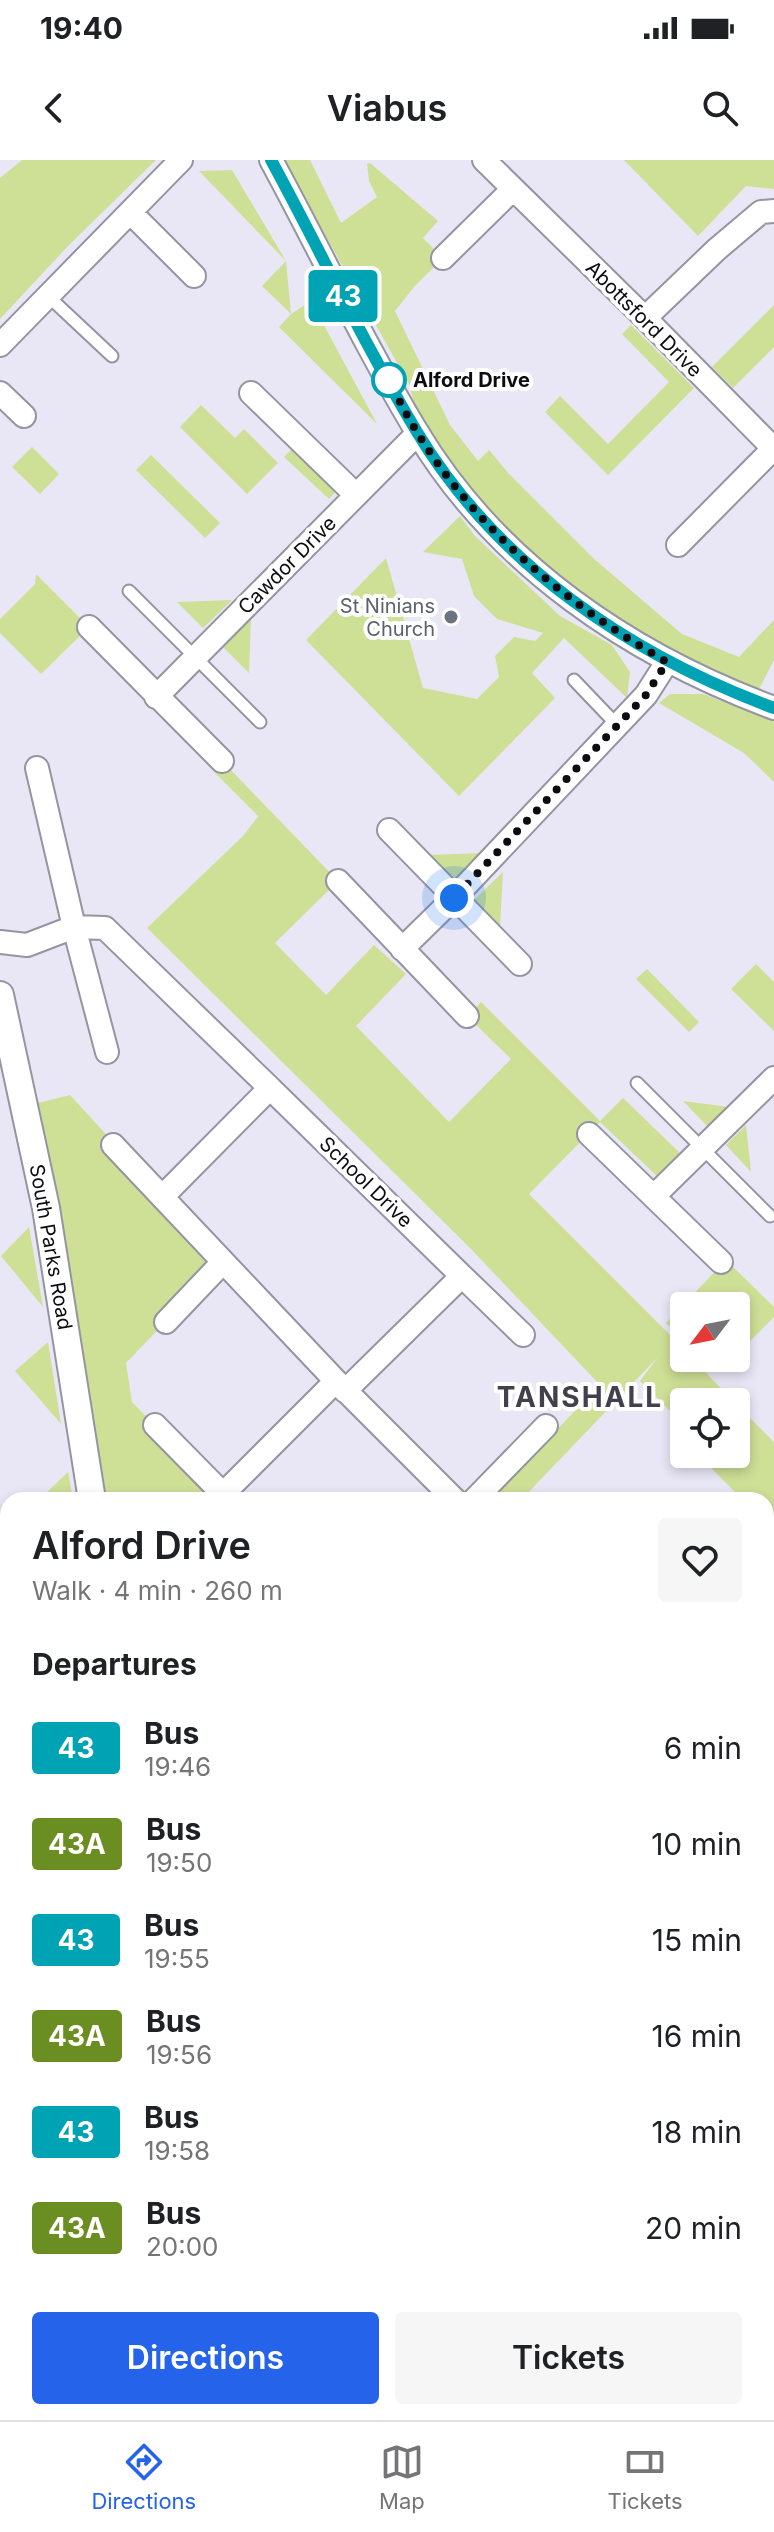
<!DOCTYPE html>
<meta charset="utf-8">
<style>
body{margin:0;font-family:Inter,sans-serif;background:#f6f6f6;color:#202124;height:100vh;display:flex;flex-direction:column;font-size:30px;white-space:nowrap}
*{box-sizing:border-box;margin:0}
p{font-size:26px;color:#757577}
.icon{flex:none;width:44px;height:44px;fill:none;stroke:currentColor;stroke-width:2;stroke-linecap:round;stroke-linejoin:round}
.map{position:relative;flex:1;overflow:hidden}
.sheet{position:absolute;left:0px;top:1332px;width:774px;height:928px;display:flex;flex-direction:column;background:#fff;border-radius:24px 24px 0 0;box-shadow:0 4px 12px #0003}
.sheet>*{flex:none}
.badge{padding:0 16px;border-radius:6px;font-size:28px;line-height:52px}
.needle{width:52px;rotate:238deg}
.tools{position:absolute;left:670px;top:1132px;display:grid;gap:16px}
.tools a{display:grid;place-items:center;width:80px;height:80px;border-radius:8px;background:#fff;box-shadow:0 4px 12px #0003;font-size:40px}
.you{position:absolute;width:40px;height:40px;margin:-20px;border:6px solid #fff;border-radius:50%;background:#1a73e8;box-shadow:0 0 0 12px #1a73e833}
.map>.badge{position:absolute;translate:-50% -50%;box-shadow:0 0 0 4px #fff}
h2{padding:0 32px;font-size:30px;line-height:72px}
.round{display:grid;place-items:center;flex:none;width:84px;height:84px;border-radius:8px;background:#f6f6f6}
.head{display:flex;align-items:center;justify-content:space-between;height:136px;padding:0 32px}
h1{font-size:38px;font-weight:600;line-height:60px}
.cta{display:flex;gap:16px;margin-top:auto;padding:16px 32px}
.cta a{flex:1;height:92px;border-radius:8px;background:#2563eb;color:#fff;font-size:32px;font-weight:600;line-height:92px;text-align:center}
.cta a+a{background:#f6f6f6;color:#202124}
ul{padding:0;list-style:none}
li{display:flex;align-items:center;gap:24px;height:96px;padding:0 32px}
li div{flex:1}
li b{display:block;font-size:30px}
li em{font-style:normal}
li .badge{min-width:88px;font-weight:700;text-align:center}
.status{display:flex;justify-content:space-between;align-items:center;height:56px;padding:0 40px;background:#fff;direction:ltr}
.status svg{height:22px;fill:currentColor}
header{display:flex;justify-content:space-between;align-items:center;height:104px;padding:0 32px;background:#fff;font-size:36px;font-weight:600}
.tab-bar{display:flex;justify-content:space-around;align-items:center;height:112px;border-top:2px solid #e0e0e0;background:#fff;font-size:22px;color:#757577}
.tab-bar a{display:grid;justify-items:center;gap:4px}
.tab-bar .current{color:#2563eb}
.map>svg:first-child{display:block}
.built{fill:#dddaef}
.green{fill:#cedf96}
.lines{fill:none;stroke-linecap:round;stroke-linejoin:round}
.service-casing{stroke:#9594a1;stroke-width:15}
.minor-casing{stroke:#9594a1;stroke-width:26}
.tertiary-casing{stroke:#9594a1;stroke-width:30}
.service{stroke:#fff;stroke-width:11}
.minor{stroke:#fff;stroke-width:22}
.tertiary{stroke:#fff;stroke-width:26}
.line-casing{stroke:#fff;stroke-width:18}
.line{stroke:#00a3b4;stroke-width:12}
.walk{stroke:#0c0c10;stroke-width:8;stroke-dasharray:0 14.4}
.stop-dot{fill:#fff;stroke:#00a3b4;stroke-width:4}
.worship-dot{fill:#6b7280;stroke:#fff;stroke-width:3}
.labels{text-anchor:middle;dominant-baseline:central;stroke-width:8;stroke-linejoin:round;paint-order:stroke}
.street-label{font-size:20px;fill:#0c0c10;stroke:#fff}
.stop-label{font-size:20px;font-weight:bold;fill:#0c0c10;stroke:#fff;text-anchor:start}
.worship-label{font-size:20px;fill:#5b616d;stroke:#fff;text-anchor:end}
.district-label{font-size:28px;font-weight:bold;letter-spacing:2px;fill:#42404c;stroke:#fff}
</style>
<div class="status"><b>19:40</b><svg viewBox="0 0 49 12"><path d="M0 12V9h3v3zM5 12V6h3v6zM10 12V3h3v9zM15 12V0h3v12zM26 1h20v11H26zM47 4h2v5h-2z"/></svg></div>
<header><svg class="icon" aria-label="back" viewBox="0 0 24 24"><path d="M15 5l-7 7 7 7"/></svg>Viabus<svg class="icon" aria-label="search" viewBox="0 0 24 24"><circle cx="10" cy="10" r="6"/><path d="M15 15l6 6"/></svg></header>
<div class="map">
<svg width="774" height="2260" viewBox="0 0 774 2260">
<rect width="100%" height="100%" fill="#e9e7f6"/>
<path class="built" d="M8,1757V2252H251L257,2260H0V1758Z"/>
<path class="green" d="M22,0H156L69,85L0,159V18Z
M283,0H310L341,63L377,37L369,21L367,4L370,3L438,61L423,78L443,98L414,127L395,151L450,265L478,301L489,290L509,314L593,398L682,474L739,497L774,460V500L758,531L635,477L557,419L465,326L419,263L409,224Z
M624,0H774V29L746,26L698,76Z
M232,10L286,101L291,154L311,141L377,264L279,167L291,154L262,126L286,101L199,11Z
M774,145V187L733,228L712,207Z
M631,165L694,228L608,315L545,252L560,236L608,284L669,222L622,174Z
M201,245L235,278L244,269L278,303L247,334L180,267Z
M32,287L59,314L40,334L12,307Z
M294,287L338,329L329,339L284,297Z
M151,295L220,363L205,378L136,310Z
M460,356L475,376L560,456L612,485L630,512L627,538L564,478L532,513L555,538L459,636L306,480L386,398L423,528L477,539L499,517L495,496L514,477L535,481L543,473L497,459L474,436L462,399L423,392Z
M36,414L89,467L41,514L0,473V459L35,424Z
M232,440L203,468L177,442Z
M251,459L249,513L223,487Z
M670,534H703L774,561V622L744,593L659,543Z
M225,604L338,721L275,783L326,835L374,785L406,814L356,866L449,962L511,899L467,856L481,842L600,961L623,938L680,993L658,1017L600,962L529,1034L675,1180L684,1190V1198H692L734,1242H684V1265L640,1221L658,1197L521,1340H489L600,1225L472,1090L147,768L243,676L260,654L258,656L215,613Z
M483,693L455,722L429,695Z
M503,712L500,767L474,740Z
M756,804L774,822V871L731,829Z
M647,809L699,862L689,872L636,819Z
M70,935L223,1102L126,1203L132,1242L223,1334L220,1340H100L34,944Z
M683,941L729,947L709,968Z
M746,965L751,1012L726,985Z
M29,1067L43,1147L1,1096Z
M726,1100L774,1147V1157L736,1195V1146H684V1181L666,1163Z
M48,1182L61,1264L15,1211Z
M736,1244L774,1282V1371L766,1363V1340H743L697,1294H736Z
M68,1312L73,1340H39Z
M774,1601V2005L766,2012V1609Z
M766,2122L774,2128V2199L766,2207Z
M310,2252H672L668,2260H317Z"/>
<g class="lines">
<g class="service-casing">
<path id="service" d="M48,136L112,196
M129,431L260,562
M574,520L617,565
M637,923L770,1056
M0,2162L8,2161
M0,2194L8,2236
M11,2252L13,2260
M56,2252L57,2260"/>
</g>
<g class="minor-casing">
<path id="minor" d="M271,0C320,90 364,184 417,272C497,405 631,495 774,548
M484,0L645,158L774,289
M130,52L194,116
M443,98L513,29
M645,158L716,90L761,52L774,51
M0,185L181,0
M0,233L24,256
M251,233L356,335
M678,385L773,289
M89,467L222,601
M156,537L418,273
M37,608L74,767L107,892
M389,670L520,804
M338,721L467,856
M0,782L27,785L74,767L105,768L270,928L162,1037
M402,789L454,738L646,535L667,502
M270,928L462,1116L345,1231
M589,974L721,1102
M113,985L336,1221L455,1340
M654,1036L774,918
M462,1116L523,1175
M166,1162L223,1102
M155,1265L223,1334
M220,1340L223,1334L336,1221
M474,1340L546,1266
M0,1524L8,1579
M0,1736L8,1735"/>
</g>
<g class="tertiary-casing">
<path id="tertiary" d="M0,835L46,1048L92,1340
M275,2252L280,2260"/>
</g>
<use href="#service" class="service"/>
<use href="#minor" class="minor"/>
<use href="#tertiary" class="tertiary"/>
</g>
<g class="lines">
<g class="line-casing">
<path id="line" d="M271,0C320,90 364,184 417,272C497,405 631,495 774,548"/>
</g>
<use href="#line" class="line"/>
<path class="walk" d="M389,220L388,218C397,236 406,255 417,272C477,371 568,445 667,502L646,535L454,738"/>
</g>
<circle class="stop-dot" cx="389" cy="220" r="16"/>
<circle class="worship-dot" cx="451" cy="457" r="8"/>
<g class="labels">
<g class="street-label">
<text transform="translate(644 159) rotate(45)">Abottsford Drive</text>
<text transform="translate(287 405) rotate(-45)">Cawdor Drive</text>
<text transform="translate(366 1022) rotate(44)">School Drive</text>
<text transform="translate(51 1087) rotate(80)">South Parks Road</text>
</g>
<g class="stop-label">
<text x="413" y="220">Alford Drive</text>
</g>
<g class="worship-label">
<text x="435" y="446">St Ninians<tspan x="435" dy="23">Church</tspan></text>
</g>
<g class="district-label">
<text x="580" y="1237">TANSHALL</text>
</g>
</g>
</svg>
<div class="tools">
<a><svg class="needle" viewBox="-14 -14 28 28"><path d="M0-13l5 13h-10z" fill="#e53935"/><path d="M0 13l5-13h-10z" fill="#757577"/></svg></a>
<a><svg class="icon" aria-label="locate" viewBox="0 0 24 24"><circle cx="12" cy="12" r="6"/><path d="M12 2v4M12 18v4M2 12h4M18 12h4"/></svg></a>
</div>
<div class="you" style="left:454px;top:738px"></div>
<b class="badge" style="left:343px;top:136px;background:#00a3b4;color:#fff">43</b>
<section class="sheet">
<div class="head"><div><h1>Alford Drive</h1><p>Walk · 4 min · 260 m</p></div><a class="round"><svg class="icon" aria-label="heart" viewBox="0 0 24 24"><path d="M12 20l-8-8c-3-5 5-10 8-4 3-6 11-1 8 4z"/></svg></a></div>
<h2>Departures</h2>
<ul>
<li><span class="badge" style="background:#00a3b4;color:#fff">43</span><div><b>Bus</b><p>19:46</p></div><em>6 min</em></li>
<li><span class="badge" style="background:#6b8e23;color:#fff">43A</span><div><b>Bus</b><p>19:50</p></div><em>10 min</em></li>
<li><span class="badge" style="background:#00a3b4;color:#fff">43</span><div><b>Bus</b><p>19:55</p></div><em>15 min</em></li>
<li><span class="badge" style="background:#6b8e23;color:#fff">43A</span><div><b>Bus</b><p>19:56</p></div><em>16 min</em></li>
<li><span class="badge" style="background:#00a3b4;color:#fff">43</span><div><b>Bus</b><p>19:58</p></div><em>18 min</em></li>
<li><span class="badge" style="background:#6b8e23;color:#fff">43A</span><div><b>Bus</b><p>20:00</p></div><em>20 min</em></li>
</ul>
<div class="cta"><a>Directions</a><a>Tickets</a></div>
</section>
</div>
<nav class="tab-bar">
<a class="current"><svg class="icon" aria-label="directions" viewBox="0 0 24 24"><path d="M12 3l9 9-9 9-9-9zM9 14v-3h6M13 9l2 2-2 2"/></svg>Directions</a>
<a><svg class="icon" aria-label="map" viewBox="0 0 24 24"><path d="M3 6l6-2 6 2 6-2v14l-6 2-6-2-6 2zM9 4v14M15 6v14"/></svg>Map</a>
<a><svg class="icon" aria-label="tickets" viewBox="0 0 24 24"><path d="M3 7h18v10H3zM15 7v10"/></svg>Tickets</a>
</nav>
